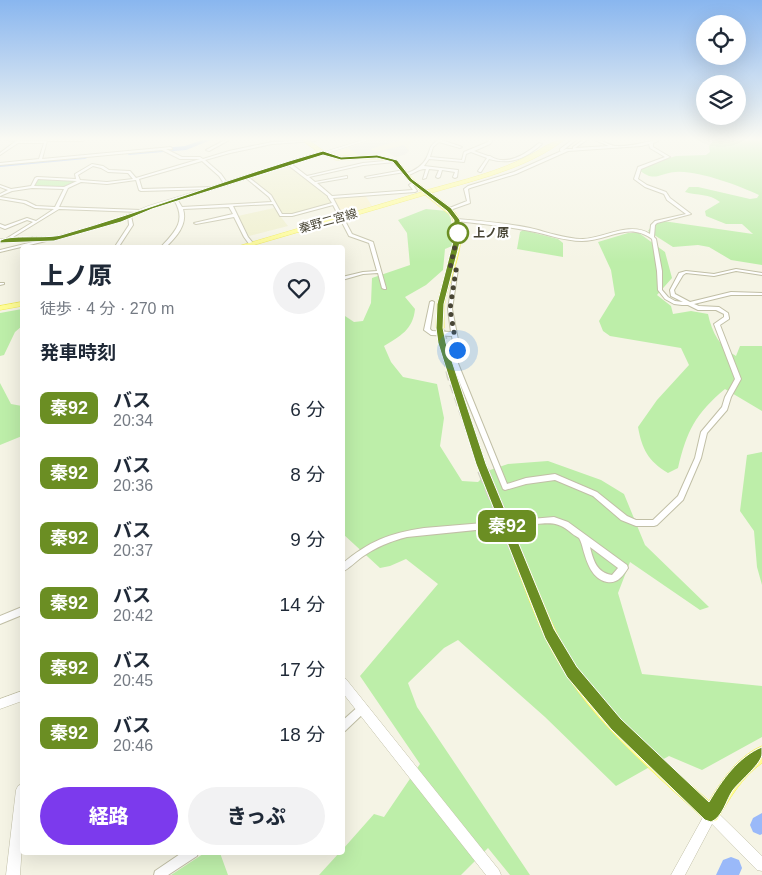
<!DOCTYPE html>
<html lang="ja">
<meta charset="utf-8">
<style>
body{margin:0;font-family:Arial,"Noto Sans JP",sans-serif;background:#f2f2f3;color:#1f2937;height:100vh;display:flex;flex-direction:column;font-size:19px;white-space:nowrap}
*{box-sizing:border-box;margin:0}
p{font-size:16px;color:#747a83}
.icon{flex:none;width:28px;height:28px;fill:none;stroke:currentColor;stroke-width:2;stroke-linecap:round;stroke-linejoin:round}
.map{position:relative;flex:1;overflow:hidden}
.drawer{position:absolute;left:20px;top:245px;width:325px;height:610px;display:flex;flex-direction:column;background:#fff;border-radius:5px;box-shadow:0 5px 20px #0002}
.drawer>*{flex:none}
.badge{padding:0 10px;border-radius:8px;font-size:18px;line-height:32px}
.buttons{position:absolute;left:696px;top:15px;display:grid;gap:10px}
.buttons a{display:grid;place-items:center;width:50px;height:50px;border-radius:50%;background:#fff;box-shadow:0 5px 20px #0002;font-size:25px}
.you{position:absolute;width:25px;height:25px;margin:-12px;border:4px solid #fff;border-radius:50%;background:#1a73e8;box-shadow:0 0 0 8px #1a73e833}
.map>.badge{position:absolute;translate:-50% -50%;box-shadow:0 0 0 2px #fff}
h2{padding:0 20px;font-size:19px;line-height:45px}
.round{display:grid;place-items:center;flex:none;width:52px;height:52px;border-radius:26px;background:#f2f2f3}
.headline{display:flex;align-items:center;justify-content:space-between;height:85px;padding:0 20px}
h1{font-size:24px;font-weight:800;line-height:38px}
.primary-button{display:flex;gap:10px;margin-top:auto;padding:10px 20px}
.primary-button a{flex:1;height:58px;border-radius:30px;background:#7c3aed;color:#fff;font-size:20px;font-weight:800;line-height:58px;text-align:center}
.primary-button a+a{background:#f2f2f3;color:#1f2937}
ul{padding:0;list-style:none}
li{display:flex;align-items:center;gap:15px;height:65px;padding:0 20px}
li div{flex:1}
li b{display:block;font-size:19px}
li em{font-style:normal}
li .badge{min-width:55px;font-weight:700;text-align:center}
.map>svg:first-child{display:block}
.commercial{fill:#f9f2cd}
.education{fill:#efefcd}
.green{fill:#bdeea9}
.parking{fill:#e5e4de}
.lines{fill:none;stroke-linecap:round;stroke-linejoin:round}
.river{fill:#9ab9f9;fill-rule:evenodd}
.primary-tunnel-far2{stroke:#d2d1c2;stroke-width:8;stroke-dasharray:8 4;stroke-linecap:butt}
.primary-tunnel-far1{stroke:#d2d1c2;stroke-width:9;stroke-dasharray:9 4.5;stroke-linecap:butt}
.primary-tunnel{stroke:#d2d1c2;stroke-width:12;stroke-dasharray:12 6;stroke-linecap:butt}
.minor-casing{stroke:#c1bfa6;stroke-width:2}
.tertiary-casing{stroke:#c1bfa6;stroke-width:1}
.primary-casing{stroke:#f1ec56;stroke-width:1}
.minor{fill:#fff;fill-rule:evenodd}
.tertiary{fill:#fff;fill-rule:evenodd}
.primary{fill:#fffd94;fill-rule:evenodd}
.line{fill:#6b8e23;stroke:#fff}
.walk{stroke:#484534;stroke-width:5;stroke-dasharray:0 9}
.stop-dot{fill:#fff;stroke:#6b8e23;stroke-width:2.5}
.labels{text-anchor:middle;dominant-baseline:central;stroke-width:4.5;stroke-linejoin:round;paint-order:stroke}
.far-street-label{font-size:12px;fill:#484534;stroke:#fff}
.far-stop-label{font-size:12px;font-weight:bold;fill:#484534;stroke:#fff;text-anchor:start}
</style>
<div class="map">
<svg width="762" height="875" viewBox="0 0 762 875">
<rect width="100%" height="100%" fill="#f5f4e5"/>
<path class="commercial" d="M374,140H415L408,145L409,151L404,155L395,157L386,151L378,154H357L345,157L330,153Z
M365,195L372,206L341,215L332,198Z"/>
<path class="education" d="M289,166L328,195L332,204L293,214L282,215L271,195L250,179Z
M274,208L288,226L249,236L238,216Z"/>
<path class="green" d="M714,140H762V265L731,260L709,247L698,245L673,247L648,231L656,220L753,234L742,224H726L706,216L705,211L720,202C709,193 698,196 685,192L689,187H698L750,199L757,198L759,195C740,186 697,170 676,172C658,173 655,184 637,168L676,156L706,155L710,152L709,146Z
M38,179H39L76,181L65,187L33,186Z
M426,209L447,211L451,219L452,246L445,249L443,270L426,285L405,297L415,309C413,330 400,336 384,346L391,362L403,377L437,384L444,418L440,446L462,481L478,482L490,470L508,464L548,461L601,480L624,494L645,545L709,607L700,610L630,562L618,593L642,674L762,686V737L702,770L669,756L616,786L545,717L458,640L444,648L408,683L417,707L530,875H510L488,848L461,875H319L339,853L342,852L343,849L374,814L384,817L420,764L360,676L438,584L406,559L390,566L380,568L343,534L342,314L354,322L363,321L371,303L372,278L410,265L407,233L398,220Z
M523,230L558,239L563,243V257L517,249L520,232Z
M628,233H639L665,252L672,278L657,295L671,306L673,314L691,311L708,314C712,333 720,347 736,356L740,346H762V411L725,389C695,414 687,431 678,468L668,473C648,461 642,449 638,427L657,400L689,365L681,348L610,336L603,331L599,321L615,295L611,270L598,242Z
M22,309V326L15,332L4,355L0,356V313Z
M0,383L11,404L22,406V436L0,445Z
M762,452V585L757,567L754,531L740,511L747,455Z
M206,852L220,853L228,875H171Z"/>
<path class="parking" d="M374,140H401L370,149L376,152L404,145L409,151L404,155L395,157L386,151L378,154L359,155L348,148Z"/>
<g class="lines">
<path class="river" d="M202,140H211L186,150L129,155L126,153L129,151L185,146Z
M87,156V158L85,159L0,167V163Z
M762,813V834L760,835L753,832L750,825L753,818Z
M731,857L739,860L742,868L739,875H716L723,860Z"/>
<path class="primary-tunnel-far2" d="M440,328L441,333"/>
<path class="primary-tunnel-far1" d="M441,331L451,376L484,471"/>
<path class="primary-tunnel" d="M483,470L520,561"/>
<g class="minor-casing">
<path id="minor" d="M7,140L47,141L42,159L171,147L172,149H166L182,157H200L203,159L229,151L272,142L317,140L315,141L272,144L230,153L205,160L221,174L228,184L226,185H225L219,176L202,161L139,179L142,189L214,187L215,188L213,189L141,191L139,190L136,180L107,184L81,182L68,188L59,207L141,210L143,211L141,212L59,209L5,242L3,241L4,240L33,222L27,220L5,229L0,227V224L5,226L27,218L36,221L54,209L35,208L24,203L0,199V197L26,201L36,206L55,207L64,189L32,188L12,191L0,196V194L8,190L0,187V185L11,189L31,186L35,178L37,177L76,179L75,174L92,164L103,166L109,170L130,171L136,178L200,159H180L162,150L0,165V163L39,159L44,143H18L0,155V153L16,141ZM93,166L101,168L108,172L128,173L133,179L107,182L80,180L78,175ZM38,179L77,181L64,187L34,186Z
M46,140H84L82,141H48Z
M225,140H229L209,151L206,150Z
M438,140H442L462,147L460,148L439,142L433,147L430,157L462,160L464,152L488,142L489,140H493L490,144L474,151L488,156H490C507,167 526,154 539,143L542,144C525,159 511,165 489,159L481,172H480L478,171L487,158L471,152L466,154L464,162L429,159L424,166L458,170L457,177L455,178L453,177L455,172L442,170L440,177L438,178L436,177L439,170L429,169L426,178L423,179L426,169C419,168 412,175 405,176V174C414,171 423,166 427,157C432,146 428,148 438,140Z
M572,140H576L562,151H560V149Z
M583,140H587L575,148L609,146L595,140C603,140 608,145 615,146C628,147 643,143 656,140L658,141L653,143V147L670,157L641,169L638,179L647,185L666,192L670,198L691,214L657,223L655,225L654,237L656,239L662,271V290L668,297L675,301L683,302L671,296L670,290L679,273L686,271L714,274L736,269L762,273V275L736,271L714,276L686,273L683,275L674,290L675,294L690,302L731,292L762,293V295H731L694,304L699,306L719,307L728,313L729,318V319L720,325L741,379L731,397L727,410L707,433L701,458L683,500L657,525L654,526H636L621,520L593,496L555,480L526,484L505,490L503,489L451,361L454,350L452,336L431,335L424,330L430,302L432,301L434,302L430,329L432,331L451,332L448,309L454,271L448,268L450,267L458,269L452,309L460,350L457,361L507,484L526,478L555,474L597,492L627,516L636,520H653L678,496L695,458L701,432L722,407L725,397L735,379L714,324L724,317V314L716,310H698L688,305H682L674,304L665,299L658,290L657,271L652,239C628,221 608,241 582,241C564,241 547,234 530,231C506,226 481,224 457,221L455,220L457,219C481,221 506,223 530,228C547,232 565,239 583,239C605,238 629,221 650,234L651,225L655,221L686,214L667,200L664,194L645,187L634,179L638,167L665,157L650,148L649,144L641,146L568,151L516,174L470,188L468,189L470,203L450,210L447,209L467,201L464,189L468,186L514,172L566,149H573V147Z
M396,160L397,161L395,162L363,165L309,177L315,182L347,176V178H346L317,183L332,196L413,190L409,185L413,182L416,183L413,185L417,191L415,192L333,198L352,234L373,242L386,288V289H384L382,288L378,273L363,274L342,280V277L363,272L377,271L369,243L349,236L333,205L292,216H280L273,204L233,206L248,237L257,248H252L244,237L234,217L196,224L194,223L233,214L229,207L183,209C188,225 176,237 165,248H160C175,232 187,221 174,200L175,199H177L182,207L272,202L269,197L246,178V176H247L271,195L282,214H292L332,203L328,197V196L288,165V163H290L307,176L363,163Z
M404,170H405V172L367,178L365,177Z
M128,215L131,216L133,225L118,248H114L129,225Z
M45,239H46V241L0,252V250Z
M0,283H4V284L0,285Z
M554,517L568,522L627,565L628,568C623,576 617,584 607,582C592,579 587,563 583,549C582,545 581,541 579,538C576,536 572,534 569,531C557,522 550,523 536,524L407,537C391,541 376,547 362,557C355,562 350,568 342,572V564C369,541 390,533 424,528ZM590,547L618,568L612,575C597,573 593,560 590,547Z
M22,607V615L0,624V616Z
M363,703L366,705L368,708L366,711L345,731L342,732V721L360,705Z
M183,852H198L197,856L168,875H154L155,871Z"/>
</g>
<g class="tertiary-casing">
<path id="tertiary" d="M363,140H369L152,208L121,221L51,240L0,243V239L51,238L117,219L148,206Z
M342,678L346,679L499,870L501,875H486L342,692Z
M22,691V701L0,709V699Z
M22,784V845L20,875H6L16,790L18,786Z
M711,808L715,810L762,856V871L757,870L712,824L685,875H671L707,810Z"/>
</g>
<g class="primary-casing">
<path id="primary" d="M302,140H308L325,152L337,156L377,155L397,160L413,179L427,190C463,180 499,172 532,154C542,149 552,140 564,140C526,169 475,180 431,193C439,199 452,207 457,215C470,237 449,279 445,301C443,310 444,319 444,328L440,331L436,328L437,304L453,245L454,223L451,216L425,195L244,248H232L422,192L409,181L393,162L377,159L336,160L321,154Z
M22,302V306L0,310V306Z
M520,555L524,557C538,589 550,623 568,654C604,712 659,756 709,801C722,780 738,756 762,746V763C742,777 729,799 717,820L711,822L705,820C654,772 597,726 560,665C540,633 528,596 514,561L516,557Z"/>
</g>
<use href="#minor" class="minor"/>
<use href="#tertiary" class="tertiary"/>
<use href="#primary" class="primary"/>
</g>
<linearGradient id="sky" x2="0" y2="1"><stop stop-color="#89b6ef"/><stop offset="0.53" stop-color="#fafaf3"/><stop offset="1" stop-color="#fafaf3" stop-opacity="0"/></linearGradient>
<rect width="762" height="262" fill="url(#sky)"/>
<path class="line" d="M323,151L341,157L377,155L397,160L412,179L451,208L460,220V242L444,304L443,328L446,343L486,464L554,629L577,667L621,719L709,802C722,780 738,757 762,747V754C762,763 741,780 733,790C726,800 723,817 711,822L705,820L611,729L567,677L545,638L476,464L438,343L436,328L437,304L453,242L454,220L447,211L409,181L393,162L377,158L341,160L323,155L152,209L121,222L54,241L0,243V241C7,234 45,239 61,235C149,210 235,176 323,151Z"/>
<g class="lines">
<path class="walk" d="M457,350L450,309L456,270L450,268L458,233"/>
</g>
<circle class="stop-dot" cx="458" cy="233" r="10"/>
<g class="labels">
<g class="far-street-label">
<text transform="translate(328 221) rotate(-16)">秦野二宮線</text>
</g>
<g class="far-stop-label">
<text x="473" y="233">上ノ原</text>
</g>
</g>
</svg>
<div class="buttons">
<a><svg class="icon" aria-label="locate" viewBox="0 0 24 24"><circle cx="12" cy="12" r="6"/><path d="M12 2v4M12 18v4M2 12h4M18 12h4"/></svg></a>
<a><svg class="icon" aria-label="layers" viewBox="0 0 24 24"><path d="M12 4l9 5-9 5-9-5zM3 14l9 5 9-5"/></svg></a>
</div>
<div class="you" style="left:457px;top:350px"></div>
<b class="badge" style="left:507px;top:526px;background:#6b8e23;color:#fff">秦92</b>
<section class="drawer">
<div class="headline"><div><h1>上ノ原</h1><p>徒歩 · 4 分 · 270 m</p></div><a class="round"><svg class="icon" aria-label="heart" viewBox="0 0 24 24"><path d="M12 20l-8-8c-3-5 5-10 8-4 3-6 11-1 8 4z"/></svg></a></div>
<h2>発車時刻</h2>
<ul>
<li><span class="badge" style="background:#6b8e23;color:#fff">秦92</span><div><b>バス</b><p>20:34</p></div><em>6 分</em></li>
<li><span class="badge" style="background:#6b8e23;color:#fff">秦92</span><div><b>バス</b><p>20:36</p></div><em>8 分</em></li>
<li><span class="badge" style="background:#6b8e23;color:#fff">秦92</span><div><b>バス</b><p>20:37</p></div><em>9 分</em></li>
<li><span class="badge" style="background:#6b8e23;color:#fff">秦92</span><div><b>バス</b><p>20:42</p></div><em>14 分</em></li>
<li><span class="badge" style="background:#6b8e23;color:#fff">秦92</span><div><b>バス</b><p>20:45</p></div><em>17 分</em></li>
<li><span class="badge" style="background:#6b8e23;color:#fff">秦92</span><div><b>バス</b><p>20:46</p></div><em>18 分</em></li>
</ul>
<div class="primary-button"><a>経路</a><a>きっぷ</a></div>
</section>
</div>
